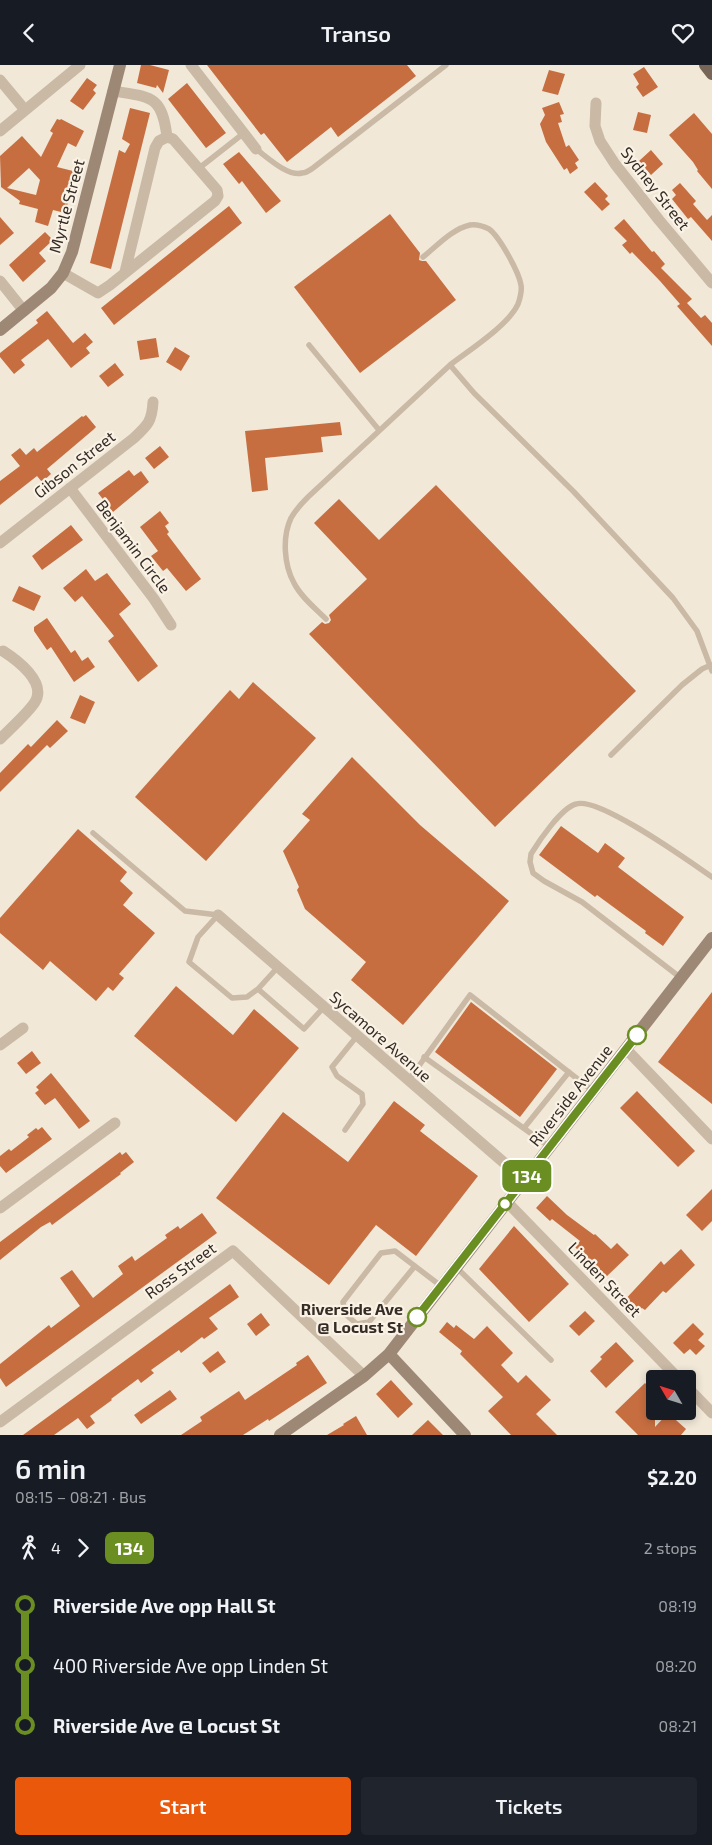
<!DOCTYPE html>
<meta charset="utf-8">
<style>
body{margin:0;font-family:"Exo 2",sans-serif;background:#20242c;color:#f1f3f6;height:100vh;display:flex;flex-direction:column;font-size:19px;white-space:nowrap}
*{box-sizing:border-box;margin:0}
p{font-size:16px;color:#9ea1a6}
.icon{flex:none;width:28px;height:28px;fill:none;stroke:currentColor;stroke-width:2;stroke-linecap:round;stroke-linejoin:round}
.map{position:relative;height:1370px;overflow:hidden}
.panel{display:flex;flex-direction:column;background:#171b24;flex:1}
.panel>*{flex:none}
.badge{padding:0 10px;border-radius:8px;font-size:18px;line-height:32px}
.needle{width:32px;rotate:309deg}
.tools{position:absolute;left:646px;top:1305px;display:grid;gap:10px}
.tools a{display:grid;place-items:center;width:50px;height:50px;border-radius:5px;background:#171b24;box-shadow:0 2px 8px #0003;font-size:25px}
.map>.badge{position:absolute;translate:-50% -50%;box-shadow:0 0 0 2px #fff}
.legs{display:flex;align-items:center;gap:8px;height:55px;padding:0 15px;font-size:16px}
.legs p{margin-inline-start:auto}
.overview{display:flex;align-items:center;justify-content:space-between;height:85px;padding:0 15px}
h1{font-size:28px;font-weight:600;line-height:38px}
.button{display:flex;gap:10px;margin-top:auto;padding:10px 15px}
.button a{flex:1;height:58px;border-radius:5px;background:#ea580c;color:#fff;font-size:20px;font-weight:600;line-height:58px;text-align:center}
.button a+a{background:#20242c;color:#f1f3f6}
ul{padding:0 15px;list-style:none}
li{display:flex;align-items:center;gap:18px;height:60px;font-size:19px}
li i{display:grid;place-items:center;width:8px;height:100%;margin:0 6px;background:currentColor}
li i::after{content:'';width:12px;height:12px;margin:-6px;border:4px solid;border-radius:50%;background:#171b24}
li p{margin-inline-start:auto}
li:first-child i{background:linear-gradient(#0000 50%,currentColor 0)}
li:last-child i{background:linear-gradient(currentColor 50%,#0000 0)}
header{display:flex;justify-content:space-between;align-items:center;height:65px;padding:0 15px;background:#171b24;font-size:22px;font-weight:600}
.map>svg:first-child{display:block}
.building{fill:#c76e41;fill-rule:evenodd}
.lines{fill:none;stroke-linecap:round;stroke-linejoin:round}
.lane{stroke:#c9b9a5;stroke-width:5.5}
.street{stroke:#c9b9a5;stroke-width:11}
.secondary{stroke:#9d8876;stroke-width:12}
.primary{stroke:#776557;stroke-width:12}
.line-1-casing{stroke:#fff;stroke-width:11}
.line-1{stroke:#6b8e23;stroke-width:8}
.stop-1-dot{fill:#fff;stroke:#6b8e23;stroke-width:2.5}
.labels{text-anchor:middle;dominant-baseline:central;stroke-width:4.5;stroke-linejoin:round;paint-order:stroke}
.street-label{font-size:16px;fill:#352c26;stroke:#f9f2e5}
.stop-label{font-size:16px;font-weight:bold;fill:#352c26;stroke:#f9f2e5;text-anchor:end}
</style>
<header><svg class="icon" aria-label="back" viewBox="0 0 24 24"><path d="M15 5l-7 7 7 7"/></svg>Transo<svg class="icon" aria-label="heart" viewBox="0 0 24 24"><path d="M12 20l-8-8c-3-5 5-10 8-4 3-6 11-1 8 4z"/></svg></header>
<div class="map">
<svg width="712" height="1370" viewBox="0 0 712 1370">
<rect width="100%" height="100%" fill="#f1e8d8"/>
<path class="building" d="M141,0H150L169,5L163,28L157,20L156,23L137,18Z
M207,0H407L416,11L338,72L331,62L287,97L264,68L261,70Z
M644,2L658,22L643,32L636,22L639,19L633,9Z
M549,5L565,9L558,30L542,26Z
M87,13L97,20L93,25L96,28L83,45L70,36Z
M187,18L226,68L206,83L168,34Z
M559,37L564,49L560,50L562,57L558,58L566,82L569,80L579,95L575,98L578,103L570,109L567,103L564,105L546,77L540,59L545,50L542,43Z
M130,43L150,48L111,204L90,198L119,85L125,88L130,79L122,74Z
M638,47L651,50L647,68L633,65Z
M694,48L712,69V124L697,106L698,105L693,97L669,70Z
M57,54L60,55L61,54L84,66L76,82L68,78L57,102L77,107L65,148L53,145L48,161L35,157L38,144L19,139L20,136L1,122L0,91L22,71L41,92L53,68L50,66ZM29,103L40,115L36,130L7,123Z
M651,85L663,99L651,110L639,96Z
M239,87L281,136L266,148L242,116L239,119L223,99Z
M595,117L608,131L605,134L610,139L602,146L584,127Z
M680,118L696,136L693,139L707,155L712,150V176L691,152L688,154L672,134L676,130L672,125Z
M229,141L242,158L114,260L101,243Z
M390,149L420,188L419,195L422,196H426L456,235L360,308L294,222Z
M0,152L14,168L0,180Z
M624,154L652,187L654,186L665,199L661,203L692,234L687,238L701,253L705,250L712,258V281L677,241L680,239L660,216L632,187L630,189L622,180L627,176L614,163Z
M45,167L53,175L39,188L46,196L23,217L9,200Z
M47,246L73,278L85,268L93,277L86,283L90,288L71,303L48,274L21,295L25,300L14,309L0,292V288L38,258L36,255Z
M156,273L159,292L140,295L137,276Z
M175,282L190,291L181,306L166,297Z
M115,298L124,310L108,322L99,311Z
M86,350L96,362L93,365L47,404L51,409L42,417L37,411L0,440V416L20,401L11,390L20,383L26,390L34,383L37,387L82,351L83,352Z
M340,357L342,370L321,372L323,387L265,393L268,425L252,427L245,366Z
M160,381L169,392L154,404L145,393Z
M129,405L134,411L141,406L149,417L113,447L98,428Z
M436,420L636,626L495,762L309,569L322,557L325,559L329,558L331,555L329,550L367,514L314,458L339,434L379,475Z
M160,446L169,458L165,461L169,467L167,469L201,514L186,526L167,503L163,506L151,491L158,486L140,462Z
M71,460L83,475L42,505L32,491Z
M86,504L95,516L107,508L131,539L119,549L158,601L138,617L108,576L114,571L82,531L75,537L63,523Z
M19,521L41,531L34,546L12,536Z
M47,553L71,588L75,585L82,596L88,592L95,602L74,617L51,582L47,585L34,566V562Z
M253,617L316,673L206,796L135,732L230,625L239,634Z
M80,630L95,637L85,659L70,653Z
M57,655L68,666L50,683L47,680L0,727V708L28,679L31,682Z
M352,692L420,760L509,836L403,960L351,915L366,897L305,844L297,825L299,822L283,786L310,755L302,749Z
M561,761L598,788L605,778L625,793L618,802L684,852L663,881L645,868L646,866L597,830L595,832L539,790Z
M78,764L127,807L120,816L133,828L123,840L155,868L119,909L124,913L113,926L108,922L96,936L50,896L43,905L0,868V853Z
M176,921L233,970L254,944L299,983L236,1057L134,971Z
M712,927V1039L658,997Z
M471,937L557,1004L520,1052L435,987Z
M32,986L41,998L26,1009L17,998Z
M51,1008L90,1056L79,1064L55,1033L45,1040L35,1028L39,1025L36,1022Z
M637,1026L695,1086L678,1102L620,1043Z
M394,1036L425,1060L420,1066L478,1111L416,1191L376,1160L329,1220L216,1133L283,1047L348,1097Z
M42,1062L52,1074L6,1108L0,1101V1091L9,1084L11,1086L29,1072L27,1070L36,1063L38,1065Z
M120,1087L122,1090L126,1087L134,1097L120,1108L121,1109L52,1160L50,1157L41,1162L0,1195V1177Z
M712,1124V1156L702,1166L686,1150Z
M547,1131L567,1150L594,1170L595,1169L611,1184L617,1178L629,1190L605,1213L575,1182L580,1176L552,1154L550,1156L536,1143Z
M202,1148L217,1168L6,1322L0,1313V1299L49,1260L51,1263L80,1241L60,1213L72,1205L93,1233L123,1209L118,1201L132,1191L135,1196L167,1173L165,1170L178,1161L180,1164Z
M514,1161L569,1219L529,1257L479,1204Z
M681,1184L695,1200L666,1228L663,1226L645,1245L642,1243L634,1251L621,1239L661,1196L664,1200Z
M230,1219L239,1232L209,1253L218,1264L204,1274L202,1272L181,1288L179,1285L151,1305L154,1308L141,1318L138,1314L111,1334L112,1335L90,1351L95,1358L87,1364L78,1353L54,1370H23Z
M585,1246L595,1256L579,1271L569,1261Z
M261,1248L270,1260L256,1271L247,1259Z
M447,1257L454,1263L456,1260L474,1274L487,1261L513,1288L501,1300L518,1318L526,1310L551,1335L536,1349L557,1370H511L488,1346L503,1332L460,1289L462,1286L439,1267Z
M693,1258L704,1269L698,1275L705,1281L696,1290L690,1284L684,1289L673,1278Z
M616,1277L634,1296L606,1323L590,1306L602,1294L600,1292Z
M218,1286L226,1297L210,1308L202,1298Z
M308,1290L327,1318L269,1356L268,1354L243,1370H181L202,1356L200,1352L239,1326L245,1335L297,1300L296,1298Z
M391,1315L413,1339L398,1353L376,1329Z
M645,1318L655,1328V1362L668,1348L686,1364L681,1370H638L615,1347Z
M170,1325L177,1334L141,1359L134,1350Z
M356,1351L367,1370H327L344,1360L343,1359Z
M428,1355L443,1370H412Z"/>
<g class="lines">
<path class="lane" d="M256,84C267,92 288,112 302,108C306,108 310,105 313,103L446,0
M198,104L244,68
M423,192C437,181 452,164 470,160C477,159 483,161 489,164C499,171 519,207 521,220C522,225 520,234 518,239C509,260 468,286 450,300
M309,280L379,365
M326,554C315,543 301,532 294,518C284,500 282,472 291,453C295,446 302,438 308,432L450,300L474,328L574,427L673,533L697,566L712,606
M611,690L682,620L702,604L711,600
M93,768L185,846L218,850
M218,850L198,872L189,897L232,933L247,932L258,924L278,902
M681,913L582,837L544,816L533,808L530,797L531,789C539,776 561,743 576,739C599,731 690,797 712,812
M258,924L304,964L324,942
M424,992L550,1082
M408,1016L470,930L593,1026
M524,1063L569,1007
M345,1065L363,1039L362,1029L337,1011L332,1002L357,971
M415,1201L369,1257L357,1259L345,1249L343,1237L381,1188L395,1186L441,1221
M456,1202L551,1295"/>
<path class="street" d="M191,0L256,84
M0,15L25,45
M113,26C151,32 162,30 167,72
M596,38L595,61L600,76L615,99L659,155L712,218
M0,66L80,0
M63,208L98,228L110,220L215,136L218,131L217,125L173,74L167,72L159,76L155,83L125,207
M0,216L24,246
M70,423L154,534L171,560
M0,478L134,373C148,360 152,356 153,337
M0,674C10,664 28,648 35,637C47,617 17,595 3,586
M218,850L524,1115
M0,980L23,963
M626,984L712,1074
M507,1137L679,1314
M0,1143L115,1058
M688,1323L712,1348
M0,1357L233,1186L364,1311"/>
<path class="secondary" d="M0,265L51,223L63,208L72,187L120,0
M389,1289L465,1370
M280,1370L364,1311L389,1289L712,873"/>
<path class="primary" d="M705,0L712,9"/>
</g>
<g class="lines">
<g class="line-1-casing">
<path id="line-1" d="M417,1252L637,970"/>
</g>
<use href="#line-1" class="line-1"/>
</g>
<g class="stop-1-dot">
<circle cx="637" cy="970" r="9"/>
<circle cx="505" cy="1139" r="6"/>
<circle cx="417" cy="1252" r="9"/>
</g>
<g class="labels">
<g class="street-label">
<text transform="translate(656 123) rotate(52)">Sydney Street</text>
<text transform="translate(66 141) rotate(-75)">Myrtle Street</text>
<text transform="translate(74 399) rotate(-38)">Gibson Street</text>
<text transform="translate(134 481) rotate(53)">Benjamin Circle</text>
<text transform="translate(381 971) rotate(41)">Sycamore Avenue</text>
<text transform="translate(570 1030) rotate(-52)">Riverside Avenue</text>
<text transform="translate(180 1205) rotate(-36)">Ross Street</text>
<text transform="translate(605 1214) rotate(46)">Linden Street</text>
</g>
<g class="stop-label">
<text x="403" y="1243">Riverside Ave<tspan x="403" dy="18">@ Locust St</tspan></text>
</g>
</g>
</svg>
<div class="tools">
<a><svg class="needle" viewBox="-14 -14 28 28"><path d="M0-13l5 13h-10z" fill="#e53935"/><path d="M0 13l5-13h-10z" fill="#9ea1a6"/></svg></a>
</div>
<b class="badge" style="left:527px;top:1111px;background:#6b8e23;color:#fff">134</b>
</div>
<section class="panel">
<div class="overview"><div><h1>6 min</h1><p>08:15 – 08:21 · Bus</p></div><b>$2.20</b></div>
<div class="legs"><svg class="icon" aria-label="walk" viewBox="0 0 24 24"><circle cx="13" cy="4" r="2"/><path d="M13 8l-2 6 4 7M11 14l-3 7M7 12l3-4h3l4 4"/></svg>4<svg class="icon" aria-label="forward" viewBox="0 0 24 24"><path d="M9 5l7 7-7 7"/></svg><b class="badge" style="background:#6b8e23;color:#fff">134</b><p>2 stops</p></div>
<ul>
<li><i style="color:#6b8e23"></i><b>Riverside Ave opp Hall St</b><p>08:19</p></li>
<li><i style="color:#6b8e23"></i><span>400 Riverside Ave opp Linden St</span><p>08:20</p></li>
<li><i style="color:#6b8e23"></i><b>Riverside Ave @ Locust St</b><p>08:21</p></li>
</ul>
<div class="button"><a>Start</a><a>Tickets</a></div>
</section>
